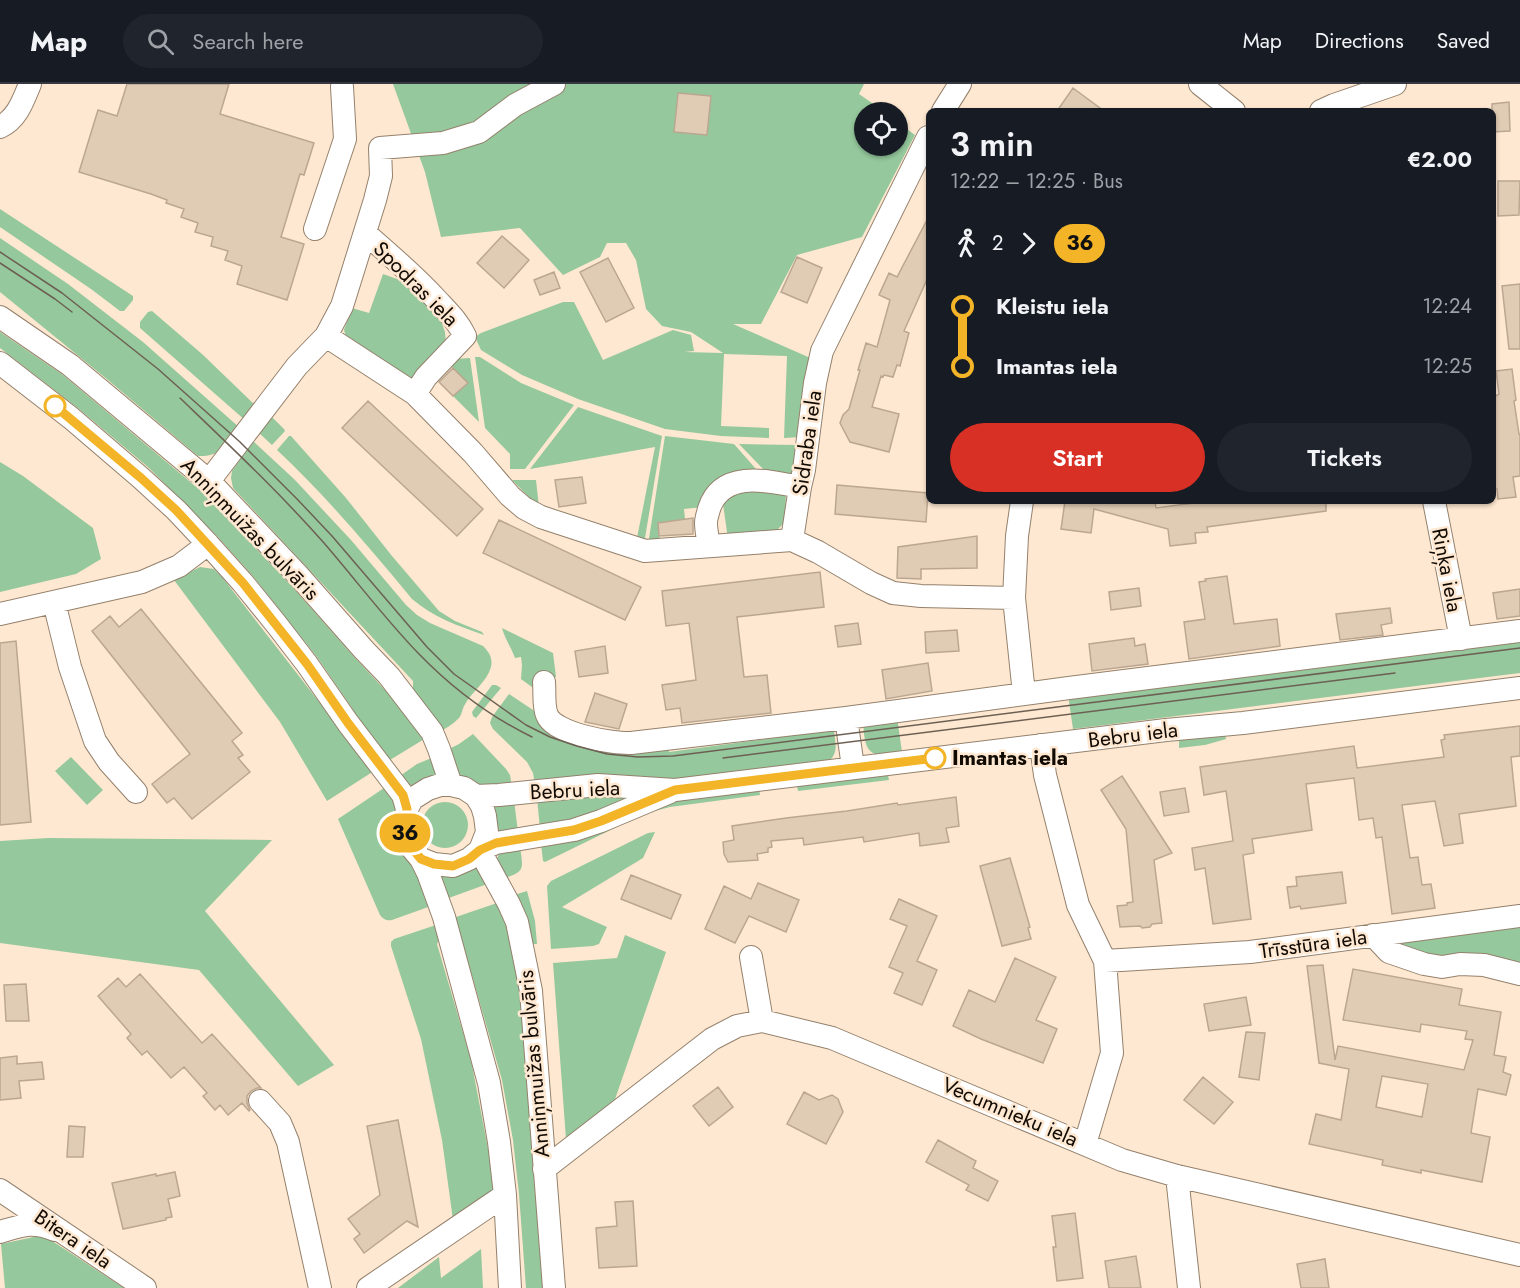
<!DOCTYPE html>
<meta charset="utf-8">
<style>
body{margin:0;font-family:Jost,sans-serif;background:#20242c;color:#f1f3f6;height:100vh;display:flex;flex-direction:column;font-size:22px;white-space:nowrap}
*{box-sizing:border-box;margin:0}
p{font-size:20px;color:#9ea1a6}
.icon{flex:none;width:33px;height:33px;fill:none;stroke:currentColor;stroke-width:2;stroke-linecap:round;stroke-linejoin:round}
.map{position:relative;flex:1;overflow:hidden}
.side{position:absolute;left:926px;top:24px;width:570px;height:396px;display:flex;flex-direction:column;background:#171b24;border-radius:9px;box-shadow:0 2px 4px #0004}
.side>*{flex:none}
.badge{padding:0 12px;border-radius:20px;font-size:21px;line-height:39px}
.tools{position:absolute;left:854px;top:18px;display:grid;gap:12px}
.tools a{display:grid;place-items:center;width:54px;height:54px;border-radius:50%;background:#171b24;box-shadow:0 2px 4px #0004;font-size:30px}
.map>.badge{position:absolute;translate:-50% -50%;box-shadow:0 0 0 3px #fff}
.legs{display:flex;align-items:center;gap:9px;height:66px;padding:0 24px;font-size:20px}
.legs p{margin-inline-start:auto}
.overview{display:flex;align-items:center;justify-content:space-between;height:102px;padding:0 24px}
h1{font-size:33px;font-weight:600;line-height:45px}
.action{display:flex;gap:12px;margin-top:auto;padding:12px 24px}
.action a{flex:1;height:69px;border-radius:36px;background:#d93025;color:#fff;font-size:24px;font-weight:600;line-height:69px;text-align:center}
.action a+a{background:#20242c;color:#f1f3f6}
ul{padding:0 24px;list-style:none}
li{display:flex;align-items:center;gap:21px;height:60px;font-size:22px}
li i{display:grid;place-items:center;width:9px;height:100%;margin:0 8px;background:currentColor}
li i::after{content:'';width:15px;height:15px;margin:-8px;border:4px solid;border-radius:50%;background:#171b24}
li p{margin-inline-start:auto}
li:first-child i{background:linear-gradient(#0000 50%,currentColor 0)}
li:last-child i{background:linear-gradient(currentColor 50%,#0000 0)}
header{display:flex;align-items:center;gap:36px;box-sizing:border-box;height:84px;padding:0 30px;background:#171b24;border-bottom:2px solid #363941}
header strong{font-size:28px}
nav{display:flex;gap:33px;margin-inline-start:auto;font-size:21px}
.search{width:420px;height:54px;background:#20242c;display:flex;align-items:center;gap:15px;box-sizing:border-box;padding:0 21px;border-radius:33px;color:#9ea1a6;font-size:22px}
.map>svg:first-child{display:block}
.green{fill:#95c89c}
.building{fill:#e0cbb4;stroke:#bba791;stroke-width:1.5;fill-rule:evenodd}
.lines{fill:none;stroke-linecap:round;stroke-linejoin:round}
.minor-casing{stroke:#94816c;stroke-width:24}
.minor{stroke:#fff;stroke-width:22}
.tram{stroke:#6d6053;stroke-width:1.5}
.line-1-casing{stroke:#fff;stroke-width:14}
.line-1{stroke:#f4b427;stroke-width:9}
.stop-1-dot{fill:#fff;stroke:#f4b427;stroke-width:3}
.labels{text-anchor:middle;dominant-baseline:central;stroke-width:5;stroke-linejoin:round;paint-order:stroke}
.street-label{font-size:21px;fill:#120b04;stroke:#fee8d1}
.stop-label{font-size:21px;font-weight:bold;fill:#120b04;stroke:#fee8d1;text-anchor:start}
</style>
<header>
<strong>Map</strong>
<div class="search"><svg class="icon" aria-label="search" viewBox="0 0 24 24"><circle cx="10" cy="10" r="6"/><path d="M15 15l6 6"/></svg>Search here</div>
<nav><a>Map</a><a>Directions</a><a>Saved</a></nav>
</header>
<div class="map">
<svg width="1520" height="1204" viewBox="0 0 1520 1204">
<rect width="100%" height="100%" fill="#fee8d1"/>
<path class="green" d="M393,0H864L859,10L885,28H864V62H897V38L915,51L862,153L797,171L761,240H733L815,276L801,353L784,354L787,272L724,270L721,342L769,344V354L721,352L665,345L578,315L522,291L481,266L475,253L481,249L563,218H574L603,276L673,246L691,251L694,267L684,268L723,269L691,248L662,242L646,225L636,176L626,159H607L600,173L563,191L520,144L441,153L425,88Z
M0,125L133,212V216L124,227H120L91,205L0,143Z
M0,154L68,200L143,258L240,344C225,361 222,373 198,372L108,296L0,208Z
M383,190L400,196L440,234L445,248L446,260L418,294L406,297L347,256L344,246L352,224L369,229Z
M152,227L202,270L257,323L246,337L140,244V238L148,228Z
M0,248L63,291L201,407L288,498L355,574L415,638L426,654L385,679L364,647L352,624L317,573L252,491L217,452L149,384L79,325L0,264Z
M475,273H480L521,299L574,321L525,385H510V370L485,344Z
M470,274L479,338L453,312L467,299L452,283L453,275Z
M578,323L662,352L644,460L636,459L655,363L530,385Z
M271,332L284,345L285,347L272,361L259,349Z
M289,352H291L346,414L392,472L439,527L455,537L482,548L484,551C458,542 433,533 412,515C369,463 326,412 277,366Z
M665,352L734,360L756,385L737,388L703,423L684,425L685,435L658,439L660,457L648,461Z
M253,357L294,395L351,456L406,521L417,531L430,539L483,562C489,568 493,574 491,583C487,598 471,608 464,622C462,626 462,630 459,634C453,640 447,644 439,648L413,615V597L233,404L231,394L232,387Z
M739,360L799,361L794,390L764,386Z
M0,378L23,392L93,444L101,475L76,490L0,508Z
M512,396H536L539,423Z
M735,402L786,407L785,438L774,449L728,455L723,420Z
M200,483L214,485L222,493L337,641L374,687L327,717L280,638L174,496Z
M502,544L553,569L556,593L540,594L536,606L521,595L522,581L521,573L515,574C511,563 505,555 502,544Z
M1520,553V589L1073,645L1068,611Z
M492,601H496L501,604L476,634L473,632L472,628Z
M509,610L539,630L668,661L669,668L834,646C835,658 839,668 829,677L689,695L535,701L533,689L527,678L493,645L490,639L492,633Z
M897,633L902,668C886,670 869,677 865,656C864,650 863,646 864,640Z
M1225,648L1226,655L1205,661L1179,664V654Z
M473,650L506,685L510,691L512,703C490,703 469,706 455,684C451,678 449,671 447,666L459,660Z
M71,673L103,706L87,721L55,687Z
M434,673L438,693L409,707L397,694L417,680Z
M888,691L889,696L798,707L797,702Z
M387,702L393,714L431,822L392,836C386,837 383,835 380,831L338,735Z
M759,705L760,711L670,723L655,727L631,736L545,778L543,777L541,760L643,725L680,716Z
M642,708L588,735L540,745L537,714Z
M514,716L518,748L495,751L492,719Z
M422 741a23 23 0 1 1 46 0a23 23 0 1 1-46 0Z
M655,748L643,774L562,823L607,843L599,860L593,862L551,865L547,802L551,797L648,749Z
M48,754L272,756L205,827L334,981L298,1002L199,886L0,859V757Z
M520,762C523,786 526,787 502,795C498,785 494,778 500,768Z
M476,779L490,799L446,815L438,790Z
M527,807L535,837L537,860H531L511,812Z
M500,818L506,830L521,908L543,1204H526L519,1110L513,1056L502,996L463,860L453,834Z
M439,840L442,849L437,860L471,976L494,1096V1105L488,1114L453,1136L442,1056L421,955L391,862V858L394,855Z
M1520,842V888L1401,868L1403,856Z
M625,851L666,868L613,1021L566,1055L553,879L617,874Z
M43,1151L124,1204H5L1,1160Z
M481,1165L483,1204H398L439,1173L441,1194Z"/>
<path class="building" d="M127,0H229L220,30L314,59L304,91L300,90L281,153L304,160L287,216L237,200L242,182L225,176L228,167L211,162L213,153L195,148L198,139L181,133L184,125L166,119L167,116L151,110L79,88L98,26L117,32Z
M1073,4L1104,27H1057Z
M678,9L711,12L707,51L674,48Z
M1509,18L1510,47L1492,48V20Z
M1498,97H1520L1519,131L1498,132Z
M928,134V193L904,247L909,249L900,282L897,281L893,293L884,291L883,293L881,292L872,323L899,330L889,368L850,358L840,339L843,331L849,325L860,286H858L866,259L877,263L890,216L879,211L889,189L897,193Z
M502,152L529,176L504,204L477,179Z
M797,173L822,184L807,219L781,208Z
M608,174L634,224L606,238L580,188Z
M554,188L560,204L540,211L534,196Z
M1520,200V265H1509L1502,202Z
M453,284L468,299L453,312L439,298Z
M1512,285L1516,316L1514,317L1519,350H1520V392L1513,393L1516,413L1498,415L1497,405H1492V314L1499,310L1496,287Z
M368,317L483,425L457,452L342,344Z
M582,393L586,419L559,423L555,396Z
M837,401L928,409L926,438L835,430Z
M1065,417H1155L1156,424L1209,417H1326V427L1207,443L1208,448L1195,449L1196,459L1170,462L1168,445L1094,425L1091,449L1061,445Z
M693,434V450L659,452L658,439Z
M499,436L641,503L625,536L483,469Z
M977,452V484L921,485V495L897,494L898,463Z
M820,488L824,523L737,533L744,593L767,591L771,629L682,639L680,624L666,626L662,601L696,596L689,539L666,542L662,507Z
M1227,492L1234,540L1277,535L1280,562L1189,575L1184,538L1205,535L1199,498L1206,497L1205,495Z
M1139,504L1141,522L1111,526L1109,508Z
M1520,505V532L1497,535L1493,509Z
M1390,524L1392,539L1381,541L1383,551L1340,556L1336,530Z
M141,525L242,649L232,657L243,671L238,674L250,688L192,735L174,714L167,719L152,700L190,670L92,547L110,532L119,543Z
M858,539L861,560L838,563L835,542Z
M957,546L959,567L926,569L925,548Z
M1134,554L1135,562L1145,560L1148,580L1092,587L1089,560Z
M16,557L31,738L0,741V559Z
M605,562L608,589L579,593L575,567Z
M928,579L932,607L886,615L882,586Z
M595,609L627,620L619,645L585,638Z
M1520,642V672L1511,673L1516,722L1459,730L1463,759L1444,762L1435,717L1402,721L1410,774L1418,773L1422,801L1431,800L1435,824L1392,830L1382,753L1376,754L1373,734L1359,736L1354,694L1306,700L1312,746L1252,755L1254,769L1243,771L1251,835L1213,840L1205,784L1195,786L1192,764L1233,757L1226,707L1204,711L1200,683L1354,662L1357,684L1444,673L1441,656L1445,655L1444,651Z
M1122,692L1172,769L1154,776L1162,839L1152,840L1150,843L1142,844L1140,842L1120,843L1117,822L1127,821V819L1133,818L1126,745L1101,706Z
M1185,704L1189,728L1164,732L1160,708Z
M956,713L959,742L946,744L949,758L920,762L919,749L864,758L863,753L804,761L803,754L771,757L772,763L768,764V768L757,770L758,776L728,778L724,770L723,758L734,756L732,742L786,734L847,727L897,719L898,721Z
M1010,774L1030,843L1028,844L1031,855L1002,862L980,782Z
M1342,788L1346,819L1301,825L1300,822L1290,824L1287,803L1297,802L1296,793Z
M631,791L681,811L671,835L621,815Z
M758,799L799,816L786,848L749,832L735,859L705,845L724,802L751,815Z
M899,815L937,832L917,877L937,886L922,921L894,909L903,889L889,883L907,842L890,835Z
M1015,874L1056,893L1036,936L1057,945L1043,979L981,955L953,942L969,906L995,918Z
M1323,881L1335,976L1338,962L1464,986L1473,956L1465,955L1467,947L1421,940L1420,948L1343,936L1353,885L1462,905L1459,921L1501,928L1494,971L1506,973L1503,988L1511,991L1506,1011L1478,1005L1471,1049L1490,1053L1482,1098L1421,1086V1089L1382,1081L1383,1076L1309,1060L1316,1030L1341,1036L1349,985L1319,979L1307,882ZM1382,992L1428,1000L1422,1033L1376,1023Z
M140,890L202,959L212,950L261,1004H257L251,1007L247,1012V1019L250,1026L249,1027L242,1019L228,1031L220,1021L215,1026L203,1012L207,1009L184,983L171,994L147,967L142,971L127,954L131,950L98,912L118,894L126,903Z
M26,900L29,937H6L4,901Z
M1246,913L1251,941L1209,947L1204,920Z
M1246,948L1265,949L1259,996L1239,993Z
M17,972V980L42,978L44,995L19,997L21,1014L0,1016V974Z
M1203,993L1233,1018L1214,1040L1184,1016Z
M718,1003L733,1023L709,1042L693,1022Z
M804,1008L819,1016L832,1011L838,1015L843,1028L826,1060L787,1040Z
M398,1036L418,1143L407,1137L364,1169L354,1155L360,1150L348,1135L380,1111L367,1042Z
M69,1042L85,1043L83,1073H67Z
M938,1056L976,1077L973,1084L998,1097L988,1117L966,1106L969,1101L926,1078Z
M175,1088L180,1112L168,1115L172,1133L166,1134V1136L123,1145L112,1099L156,1090V1092Z
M633,1117L637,1182L599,1184L596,1144L617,1142L615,1118Z
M1075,1129L1083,1194L1057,1197L1053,1163H1056L1052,1132Z
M1136,1172L1141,1204H1109L1105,1177Z
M1325,1175L1329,1204H1301L1297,1180Z"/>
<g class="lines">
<g class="minor-casing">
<path id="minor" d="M1200,0L1234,27
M943,27L960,0
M1321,27L1334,21L1395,0
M0,43C17,35 23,17 30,0
M928,53L822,267L815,299L804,386L800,403L792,456L818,468L871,499L893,509L921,512L1014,514
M315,145L345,55L342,3
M365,149C389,170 414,191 436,215C447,227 458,237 465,252L426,293L415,310
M0,233L70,281L209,397L297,490L364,566L389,592L432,648L439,665L451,701
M326,252L415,310L473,369L510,412L524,424L541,433L645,467L792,456
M0,279L71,334L141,394L176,426L208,460L243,499L277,541L307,580L348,639L403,711L407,725
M209,397L297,282L326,252L342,222L375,116L381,92L380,64L443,59L479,48L515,21L554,0
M1022,417L1017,452L1014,514L1024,610
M1434,417L1461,555
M709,462C708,455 706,446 706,439C706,434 708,429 709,425C722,385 769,397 800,403
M54,518L70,583L95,657L109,678L136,708
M0,530L142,498L179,482L208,460
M544,598C545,608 543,622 547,631C554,650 613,660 631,659L846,634L1069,604L1520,547
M846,634L853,683
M1041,661L1045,691L1078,821L1105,877L1112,969L1085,1060
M476,712L499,711L598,701L675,706L1166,646L1243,639L1520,604
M480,766L486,778L509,820L517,838L531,907L554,1204
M480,766L496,759L574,746L601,737L670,708
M421,775L434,780L453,782L469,775L480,766L487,748L485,732L482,722L476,712L464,704L451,701H440L428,705L412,715L407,725L404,742L406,754L411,763L421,775L428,789L444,833L489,999L499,1058L505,1111L510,1204
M1373,851L1389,868L1424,880L1442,883L1460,880L1484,881L1520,890
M751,873L762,937
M1105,877L1250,868L1520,832
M260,1017L280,1039L288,1058L320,1204
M544,1085L712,955L737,942L762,937L832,954L1122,1076L1177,1092L1520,1171
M1177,1092L1189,1204
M0,1106L145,1204
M0,1148C23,1141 32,1137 55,1146
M368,1204L505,1111"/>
</g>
<use href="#minor" class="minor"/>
<path class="tram" d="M0,168L62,209L158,285L240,358L298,416L332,452L427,563L454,590L526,641L550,653L577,662L607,670L638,673L673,672L1520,564
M0,179L55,215L72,228
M180,314C229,361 279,408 324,459C356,496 385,535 419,570C451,603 491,633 532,653
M723,674L1395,589"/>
</g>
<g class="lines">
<g class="line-1-casing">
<path id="line-1" d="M55,322L141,394L176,426L243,499L307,580L348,639L403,711L407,725L404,742L406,754L411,763L421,775L434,780L453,782L469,775L480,766L496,759L574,746L601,737L675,706L935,674"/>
</g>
<use href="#line-1" class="line-1"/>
</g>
<g class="stop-1-dot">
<circle cx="55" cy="322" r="10"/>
<circle cx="935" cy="674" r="10"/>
</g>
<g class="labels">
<g class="street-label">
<text transform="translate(416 200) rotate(45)">Spodras iela</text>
<text transform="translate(807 359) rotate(-82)">Sidraba iela</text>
<text transform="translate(250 445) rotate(46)">Anniņmuižas bulvāris</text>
<text transform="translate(1447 486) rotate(79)">Riņķa iela</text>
<text transform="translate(1133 651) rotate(-7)">Bebru iela</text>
<text transform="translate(575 706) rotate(-3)">Bebru iela</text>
<text transform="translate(1313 860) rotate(-8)">Trīsstūra iela</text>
<text transform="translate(534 980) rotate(-95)">Anniņmuižas bulvāris</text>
<text transform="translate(1010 1028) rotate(23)">Vecumnieku iela</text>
<text transform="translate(73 1155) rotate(34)">Bitera iela</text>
</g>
<g class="stop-label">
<text x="952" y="674">Imantas iela</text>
</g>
</g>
</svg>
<div class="tools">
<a><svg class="icon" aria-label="locate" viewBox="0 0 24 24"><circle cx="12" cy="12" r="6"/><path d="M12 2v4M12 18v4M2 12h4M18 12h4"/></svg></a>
</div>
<b class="badge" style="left:405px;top:749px;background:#f4b427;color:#111">36</b>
<section class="side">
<div class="overview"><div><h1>3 min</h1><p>12:22 – 12:25 · Bus</p></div><b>€2.00</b></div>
<div class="legs"><svg class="icon" aria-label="walk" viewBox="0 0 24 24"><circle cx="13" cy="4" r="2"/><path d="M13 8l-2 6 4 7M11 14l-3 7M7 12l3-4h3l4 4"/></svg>2<svg class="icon" aria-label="forward" viewBox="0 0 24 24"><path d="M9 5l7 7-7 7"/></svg><b class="badge" style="background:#f4b427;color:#111">36</b></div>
<ul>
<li><i style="color:#f4b427"></i><b>Kleistu iela</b><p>12:24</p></li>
<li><i style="color:#f4b427"></i><b>Imantas iela</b><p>12:25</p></li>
</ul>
<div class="action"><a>Start</a><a>Tickets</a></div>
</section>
</div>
